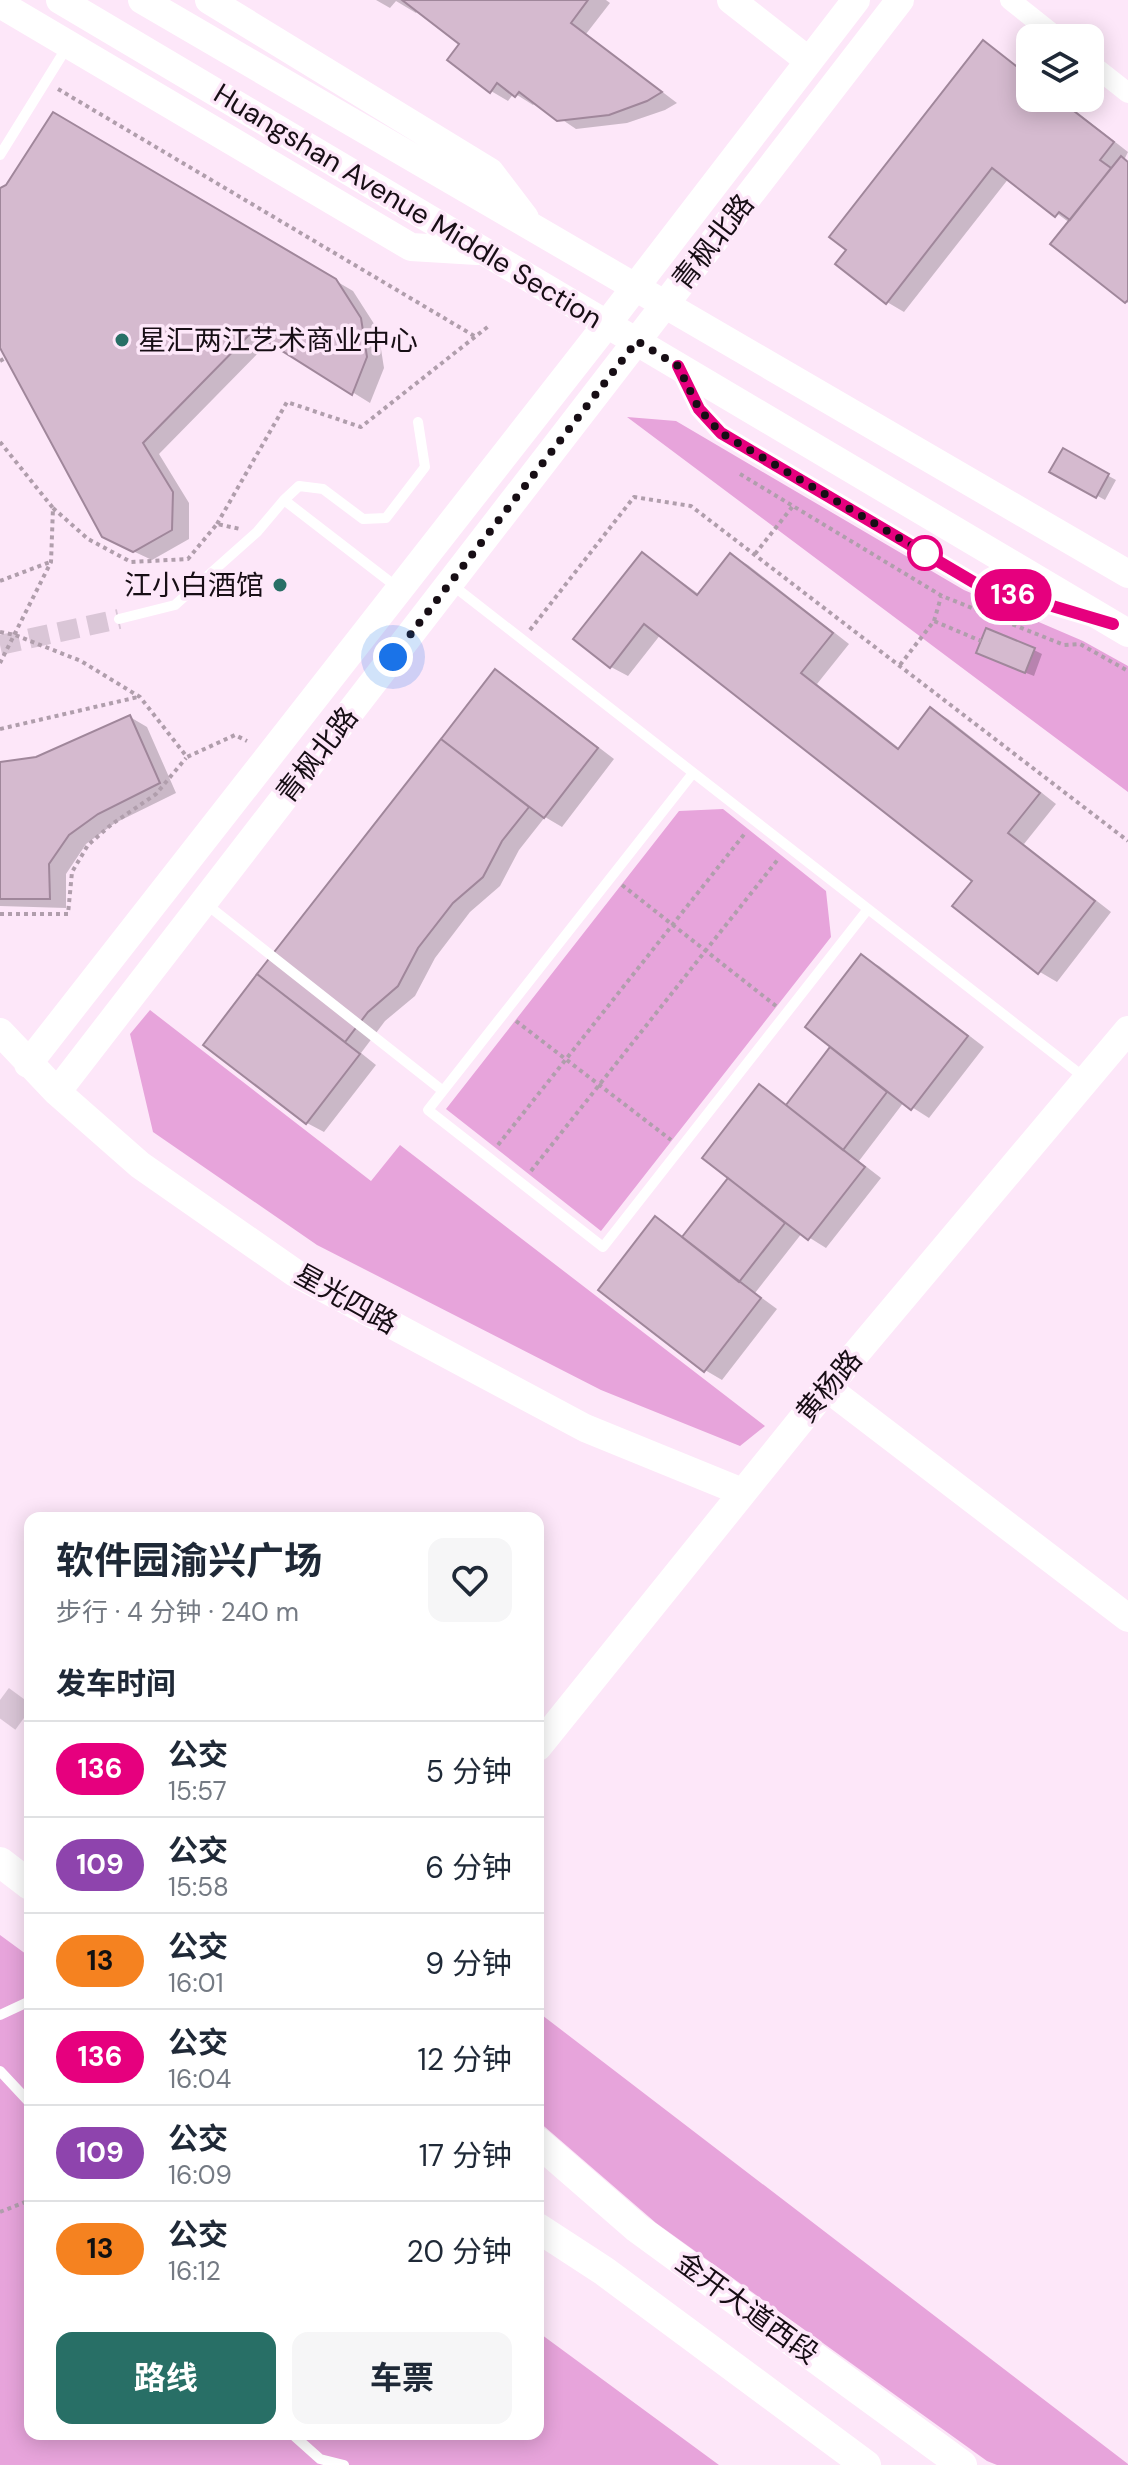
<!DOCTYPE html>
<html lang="zh">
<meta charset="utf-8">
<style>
body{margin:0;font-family:"DM Sans","Noto Sans SC",sans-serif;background:#f6f6f7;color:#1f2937;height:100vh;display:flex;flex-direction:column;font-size:30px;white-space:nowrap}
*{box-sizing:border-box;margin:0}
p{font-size:26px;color:#747a83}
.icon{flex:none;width:44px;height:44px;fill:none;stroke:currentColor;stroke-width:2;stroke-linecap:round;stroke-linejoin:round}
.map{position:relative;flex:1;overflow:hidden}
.side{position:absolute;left:24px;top:1512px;width:520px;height:928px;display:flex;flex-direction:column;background:#fff;border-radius:16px;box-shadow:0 4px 20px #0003}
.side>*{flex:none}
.badge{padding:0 16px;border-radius:26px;font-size:28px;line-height:52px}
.controls{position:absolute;left:1016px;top:24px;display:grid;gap:16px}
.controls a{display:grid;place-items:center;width:88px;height:88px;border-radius:16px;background:#fff;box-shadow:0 4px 20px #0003;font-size:40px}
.you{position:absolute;width:40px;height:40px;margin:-20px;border:6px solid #fff;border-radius:50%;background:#1a73e8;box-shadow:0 0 0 12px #1a73e833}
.map>.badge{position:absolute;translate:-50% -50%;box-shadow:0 0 0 4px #fff}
h2{padding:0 32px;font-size:30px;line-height:72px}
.round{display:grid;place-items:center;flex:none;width:84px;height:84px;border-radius:16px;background:#f6f6f7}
.head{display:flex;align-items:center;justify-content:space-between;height:136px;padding:0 32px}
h1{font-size:38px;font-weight:700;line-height:60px}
.primary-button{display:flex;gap:16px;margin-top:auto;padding:16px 32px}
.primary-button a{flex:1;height:92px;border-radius:16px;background:#286f66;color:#fff;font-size:32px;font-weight:700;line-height:92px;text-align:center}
.primary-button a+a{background:#f6f6f7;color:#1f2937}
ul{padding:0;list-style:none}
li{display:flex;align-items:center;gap:24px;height:96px;padding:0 32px;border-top:2px solid #e0e1e3}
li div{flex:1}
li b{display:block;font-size:30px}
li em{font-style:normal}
li .badge{min-width:88px;font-weight:700;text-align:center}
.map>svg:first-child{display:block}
.green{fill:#e7a4db}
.shadow{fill:#0003}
.building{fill:#d5bacf;stroke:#a0879b;stroke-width:2}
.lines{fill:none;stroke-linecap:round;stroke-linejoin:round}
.street-tunnel{stroke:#dac6d7;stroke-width:20;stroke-dasharray:20 10;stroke-linecap:butt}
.primary-tunnel{stroke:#dac6d7;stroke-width:30;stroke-dasharray:30 15;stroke-linecap:butt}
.path{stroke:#b09eac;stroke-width:4;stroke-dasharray:4 4;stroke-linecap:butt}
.lane{stroke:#fff;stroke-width:10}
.street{stroke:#fff;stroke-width:20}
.secondary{stroke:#fff;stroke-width:28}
.primary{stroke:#fff;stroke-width:30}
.line-casing{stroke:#fff;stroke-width:18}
.line{stroke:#e6007e;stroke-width:12}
.walk{stroke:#170e15;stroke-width:8;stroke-dasharray:0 14.4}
.poi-dot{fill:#286f66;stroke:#fde7f9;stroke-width:3}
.stop-dot{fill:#fff;stroke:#e6007e;stroke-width:4}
.labels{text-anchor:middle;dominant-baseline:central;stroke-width:7;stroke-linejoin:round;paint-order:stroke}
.street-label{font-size:28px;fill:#170e15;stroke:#fde7f9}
.poi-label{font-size:28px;fill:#170e15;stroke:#fde7f9;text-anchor:start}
</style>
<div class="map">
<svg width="1128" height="2465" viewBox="0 0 1128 2465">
<rect width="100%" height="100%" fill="#fde7f9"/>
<path class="green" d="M627,417L676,421L964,590L1083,641L1128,666V792Z
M723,809L826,891L831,937L601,1231L446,1109L679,811Z
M150,1010L371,1181L400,1145L765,1426L740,1446L601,1390L317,1245L153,1132L130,1034Z
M0,1935L30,1957V2434H538V2332L719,2465H0Z
M538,2012L1128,2464V2465H997L987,2461L656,2223L538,2121Z"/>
<path class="shadow" d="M376,0H606L610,3L586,34L677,103L665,110L627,123L576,129L536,102L533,105L514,93L508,101L491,91L462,43L418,10L416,13L396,1L390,8Z
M983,42L1030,76V98H1059L1128,152L1124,160L1128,162V303L1053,244L1070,223L1009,178L904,312L887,302Z
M54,115L353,291L378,330L384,368L370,403L270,341L159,454L189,503V539L152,560L122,546L0,344V191L8,186Z
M1063,451L1116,480L1105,500L1052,471Z
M643,554L700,595L731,555L748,565L849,644L817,684L900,749L931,709L948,719L1056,804L1024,844L1111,912L1057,982L1040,972L954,906L974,881L661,634L628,676L611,667Z
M1034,650L1042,654L1034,676L986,657Z
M495,671L512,681L614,759L562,827L545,817L519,850L500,886L470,912L435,958L415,996L385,1021L361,1053L376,1065L324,1132L307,1123L206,1044Z
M130,717L147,727L176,793L115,823L86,844L66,874V908L0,906V764L37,759Z
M862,957L879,966L984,1047L929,1118L904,1102L859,1161L881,1178L826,1248L802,1233L755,1293L777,1309L722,1380L705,1370L655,1219L684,1238L731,1178L759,1087L788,1106L833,1047Z"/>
<path class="building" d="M402,0H588L571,23L662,92L647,101L609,115L557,121L519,92L515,97L497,83L490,93L447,60L459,44Z
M983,40L1030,77V98H1057L1114,142L1100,160L1111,168L1070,220L1059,212L1055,217L992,168L886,304L835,264L846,250L829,237Z
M53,112L336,279L361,318L367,357L352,395L252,332L143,443L173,492L172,530L133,552L102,537L0,348V188L6,185Z
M1121,156L1128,162V300L1125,303L1050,244Z
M1063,448L1109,474L1096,498L1049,472Z
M642,552L697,595L730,553L833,633L801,673L898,749L930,707L1040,793L1008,833L1095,901L1038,974L952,906L972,881L644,624L610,668L573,639Z
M986,628L1035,648L1025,673L976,653Z
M495,669L598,748L544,818L441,739Z
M130,715L160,783L98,814L69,835L49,864L50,899H0V762L36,757Z
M441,739L529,807L502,841L483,877L453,903L418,948L398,986L368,1012L345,1042L257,974Z
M861,954L968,1036L911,1110L805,1027Z
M257,974L360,1054L306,1124L203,1045Z
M830,1047L887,1092L843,1150L786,1105Z
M759,1084L865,1167L808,1240L702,1158Z
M728,1178L785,1223L739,1282L682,1237Z
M655,1216L761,1298L704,1372L598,1290Z"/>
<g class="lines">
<path class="street-tunnel" d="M0,645L119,619"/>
<path class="primary-tunnel" d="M0,1700L30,1722"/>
<path class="path" d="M58,89L476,337
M0,361L5,358
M0,442L53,508L51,562L0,663
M740,474L942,596L1064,645L1080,644L1128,671
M53,508L88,539L131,562L188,559L217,524L240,529
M217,524L287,402L361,427L490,325
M755,554L793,506
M0,581L50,562
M934,621L941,597
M530,630L634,497L691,506L1128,841
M0,632L15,635L81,661L140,697L187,757L235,735L247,741
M900,665L934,621L981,641
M0,729L138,697
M622,885L776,1006
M0,914H68L72,872L88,845L112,824L156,794L186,758
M516,1021L671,1140
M498,1145L746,832
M531,1171L779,858
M0,2212L30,2200"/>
<path class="lane" d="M0,155L67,47
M685,379L699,409L721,433L975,583L1073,613
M284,500L398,588
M451,584L1085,1078
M119,619L175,605L257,532L284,500L299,486L323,489L363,519L386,518L425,467L418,422
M693,773L428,1110L603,1247L868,909
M206,904L443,1091
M0,2015L30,2001
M0,2071L30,2103
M292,2434L320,2459L344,2465"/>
<path class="street" d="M1010,0L1058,38
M1090,63L1128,93"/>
<path class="secondary" d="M60,0L1128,633
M142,0L1128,574
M209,0L490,172L525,218
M731,0L809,61
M0,4L411,247L477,251
M0,1032L57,1092L140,1165L295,1273L585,1428L742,1492
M28,1064L607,324L856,0
M57,1092L900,0
M827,1388L1128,1618
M538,1747L827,1388L1128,1030"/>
<path class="primary" d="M0,1862L30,1885
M538,2142L637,2228L962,2465
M538,2228L604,2271L866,2465"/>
</g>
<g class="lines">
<g class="line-casing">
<path id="line" d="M678,366L699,409L721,433L975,583L1113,624"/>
</g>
<use href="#line" class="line"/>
<path class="walk" d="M393,657L637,341L678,366L699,409L721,433L928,555L925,553"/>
</g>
<g class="poi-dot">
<circle cx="122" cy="340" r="8"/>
<circle cx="280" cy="585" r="8"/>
</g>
<circle class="stop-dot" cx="925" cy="553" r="16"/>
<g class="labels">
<g class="street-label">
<text transform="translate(408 206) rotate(31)">Huangshan Avenue Middle Section</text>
<text transform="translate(713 242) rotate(-52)">青枫北路</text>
<text transform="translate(317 755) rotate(-52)">青枫北路</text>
<text transform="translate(346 1299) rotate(29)">星光四路</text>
<text transform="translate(829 1386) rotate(-50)">黄杨路</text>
<text transform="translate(747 2308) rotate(36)">金开大道西段</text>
</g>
<g class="poi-label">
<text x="138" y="340">星汇两江艺术商业中心</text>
<text x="264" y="585" text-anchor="end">江小白酒馆</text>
</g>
</g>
</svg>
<div class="controls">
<a><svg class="icon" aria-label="layers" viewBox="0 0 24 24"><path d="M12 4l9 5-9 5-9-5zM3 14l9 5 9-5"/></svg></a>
</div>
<div class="you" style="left:393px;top:657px"></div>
<b class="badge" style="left:1013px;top:595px;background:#e6007e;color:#fff">136</b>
<section class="side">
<div class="head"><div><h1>软件园渝兴广场</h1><p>步行 · 4 分钟 · 240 m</p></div><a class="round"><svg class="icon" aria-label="heart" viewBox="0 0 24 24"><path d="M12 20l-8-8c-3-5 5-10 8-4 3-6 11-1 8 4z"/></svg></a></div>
<h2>发车时间</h2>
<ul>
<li><span class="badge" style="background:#e6007e;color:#fff">136</span><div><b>公交</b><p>15:57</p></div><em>5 分钟</em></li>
<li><span class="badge" style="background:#8e44ad;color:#fff">109</span><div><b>公交</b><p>15:58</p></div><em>6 分钟</em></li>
<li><span class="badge" style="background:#f58220;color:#111">13</span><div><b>公交</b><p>16:01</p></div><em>9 分钟</em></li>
<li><span class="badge" style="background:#e6007e;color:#fff">136</span><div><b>公交</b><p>16:04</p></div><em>12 分钟</em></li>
<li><span class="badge" style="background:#8e44ad;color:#fff">109</span><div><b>公交</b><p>16:09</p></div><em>17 分钟</em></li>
<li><span class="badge" style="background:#f58220;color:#111">13</span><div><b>公交</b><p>16:12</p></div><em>20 分钟</em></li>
</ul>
<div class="primary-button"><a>路线</a><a>车票</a></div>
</section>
</div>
